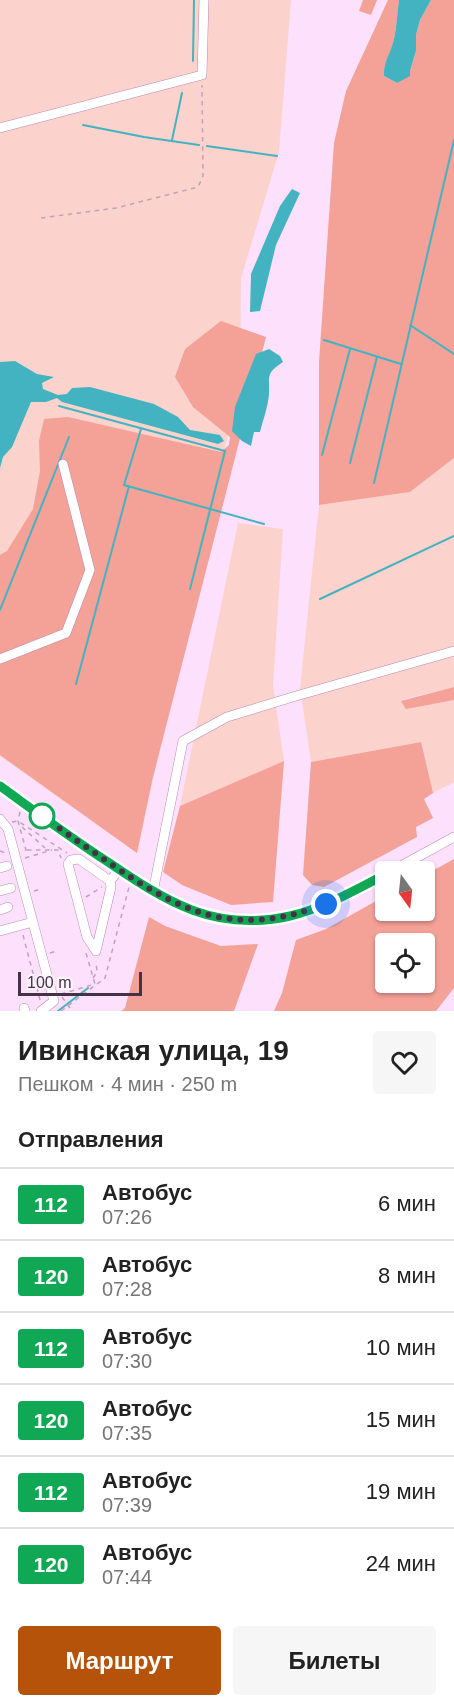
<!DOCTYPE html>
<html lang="ru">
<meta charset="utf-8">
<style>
body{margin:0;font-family:Arial,sans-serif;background:#f6f6f6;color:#222;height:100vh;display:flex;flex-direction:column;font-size:22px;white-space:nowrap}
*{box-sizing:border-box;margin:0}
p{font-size:20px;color:#767676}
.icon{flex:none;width:33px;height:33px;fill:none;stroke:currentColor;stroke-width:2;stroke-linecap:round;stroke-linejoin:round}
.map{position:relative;height:1011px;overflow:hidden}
.details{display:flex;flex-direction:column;background:#fff;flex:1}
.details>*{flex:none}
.badge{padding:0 12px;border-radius:4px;font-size:21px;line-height:39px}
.needle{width:39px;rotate:165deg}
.controls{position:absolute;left:375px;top:861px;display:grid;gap:12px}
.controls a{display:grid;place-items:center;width:60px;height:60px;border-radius:6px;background:#fff;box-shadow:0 2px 4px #0004;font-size:30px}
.scale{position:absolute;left:18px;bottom:15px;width:124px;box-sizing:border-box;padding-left:6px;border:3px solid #453244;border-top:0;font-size:16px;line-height:21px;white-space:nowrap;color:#453244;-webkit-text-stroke:4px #fef4fe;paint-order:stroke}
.you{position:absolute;width:30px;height:30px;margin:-15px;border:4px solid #fff;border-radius:50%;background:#1a73e8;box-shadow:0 0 0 9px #1a73e833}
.map>.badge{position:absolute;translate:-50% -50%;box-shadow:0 0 0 3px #fff}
h2{padding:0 18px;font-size:22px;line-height:54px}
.round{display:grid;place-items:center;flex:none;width:63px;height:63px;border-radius:6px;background:#f6f6f6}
.headline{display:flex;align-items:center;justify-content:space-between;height:102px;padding:0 18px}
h1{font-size:28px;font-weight:800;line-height:45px}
.primary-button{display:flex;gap:12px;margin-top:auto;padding:12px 18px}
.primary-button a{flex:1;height:69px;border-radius:6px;background:#b45309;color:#fff;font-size:24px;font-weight:800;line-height:69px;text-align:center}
.primary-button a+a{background:#f6f6f6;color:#222}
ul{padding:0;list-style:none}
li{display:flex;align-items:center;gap:18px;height:72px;padding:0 18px;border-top:2px solid #e0e0e0}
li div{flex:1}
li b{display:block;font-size:22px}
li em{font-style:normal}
li .badge{min-width:66px;font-weight:700;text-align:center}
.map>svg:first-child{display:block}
.green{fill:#fcd2cc}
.forest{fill:#f4a197;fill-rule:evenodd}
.water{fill:#44b3c1}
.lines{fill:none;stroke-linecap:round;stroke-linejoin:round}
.stream{stroke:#44b3c1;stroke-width:2}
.minor-casing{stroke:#b88bb7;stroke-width:10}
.path{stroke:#bda4bc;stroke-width:1.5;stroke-dasharray:4.5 4.5;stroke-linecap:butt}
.minor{stroke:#fff;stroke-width:9}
.line-casing{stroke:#fff;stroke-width:14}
.line{stroke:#10a855;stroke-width:9}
.walk{stroke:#453244;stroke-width:6;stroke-dasharray:0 10.8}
.stop-dot{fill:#fff;stroke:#10a855;stroke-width:3}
</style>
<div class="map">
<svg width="454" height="1011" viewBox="0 0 454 1011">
<rect width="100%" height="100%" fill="#fde0fc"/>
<path class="green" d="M0,0H291L279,152L241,278L240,379L137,853L0,756Z
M454,458V687L401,700H454V782L433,793L420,742L311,762L300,688L319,505L410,492Z
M238,523L283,529L273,686L284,761L180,806Z"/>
<path class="forest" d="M363,0H377L371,15L359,11Z
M388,0H399C397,13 397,26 394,39C392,53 383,62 384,76L397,83L410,71L416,51V35L420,20L431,0H454V458L410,492L319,505V362L334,143L346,91Z
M221,321L266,337L152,781L137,853L0,755V555L7,551L33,509L40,471L39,441L44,419L68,417L221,452L229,445L230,437L193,407L175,377L185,349Z
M454,687V700L406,709L401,701Z
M421,742L433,793L424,799L433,818L416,827L417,837L324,887L312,885L303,875L311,762Z
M284,761L273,902L231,905L182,885L163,872L180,806Z
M454,859V988L436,1011H274L282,993L296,940L326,929L385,896L386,910H424L425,875ZM386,944H424V982H386Z
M149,917L165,926L221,946L258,944L234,1011H121L125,1008Z"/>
<path class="water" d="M399,0H431L420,20L416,35V51L410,71V76L397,83L384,76C383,62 391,53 394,39C397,26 397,13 399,0Z
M292,189L300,193L276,245L260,311L250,312L251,274L280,206Z
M269,349L280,356L283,362C265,374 270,376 269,394C268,407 263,420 260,432H254L251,446L242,441L232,431L235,407L256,354Z
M15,361L37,374L54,377L42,383L43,389L58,395L67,394L72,388L90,387L154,404L178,417L190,430L220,435L224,441L218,444L62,402L57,398L46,402H31L12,447L3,457L0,468V362Z"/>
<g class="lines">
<path class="stream" d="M193,61L194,0
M83,125L144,137L199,145
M172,140L182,93
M207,146L277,156
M410,325L454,354
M324,340L401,364
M59,406L225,451L190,589
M141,429L124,485L264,524
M322,455L350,349
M350,463L377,357
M374,483L454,140
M320,599L454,536
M0,610L69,437
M76,684L129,486
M58,1011L88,988"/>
<g class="minor-casing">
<path id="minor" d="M0,128L202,75L204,0
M0,659L66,633L90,570L63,464
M0,786C36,812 71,838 108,862C174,906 221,935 303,912C332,904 359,887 386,874
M0,819L8,829L54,1001L41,1011
M0,868L7,866
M390,872L454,837
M0,891L11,888
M153,892L183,741L227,717L296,696L454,651
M0,910L8,907
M0,931L33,922
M96,951L87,937L68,864L71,860L79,859L110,881
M96,951L111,887L110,881L119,870
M24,1008L25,1011"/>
</g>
<path class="path" d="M41,218L116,208L198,187L203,176L202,85
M20,812L18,821L26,850L23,851
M12,822L18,821L67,853
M22,827L45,848
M27,850H58L61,858
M0,851L5,853
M25,858L52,850
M34,891L41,889
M86,897L102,887
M23,935L40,1000
M50,953L57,951
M93,978L97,972L96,961
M61,994L95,984L86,953
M62,997L72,1011
M61,1011L105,978L129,887"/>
<use href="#minor" class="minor"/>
</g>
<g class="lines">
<g class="line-casing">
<path id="line" d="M0,786C36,812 71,838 108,862C167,902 215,933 290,916C324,908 355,890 386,874"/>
</g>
<use href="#line" class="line"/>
<path class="walk" d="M42,816C67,834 92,851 117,868C190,918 241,936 326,904"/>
</g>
<circle class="stop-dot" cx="42" cy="816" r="12"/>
</svg>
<div class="controls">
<a><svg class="needle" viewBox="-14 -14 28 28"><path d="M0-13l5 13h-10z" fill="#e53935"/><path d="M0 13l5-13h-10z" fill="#767676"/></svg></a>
<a><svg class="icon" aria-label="locate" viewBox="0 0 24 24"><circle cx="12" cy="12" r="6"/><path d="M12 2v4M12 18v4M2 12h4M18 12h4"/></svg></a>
</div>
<div class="scale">100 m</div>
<div class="you" style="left:326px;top:904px"></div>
</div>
<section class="details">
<div class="headline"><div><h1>Ивинская улица, 19</h1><p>Пешком · 4 мин · 250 m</p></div><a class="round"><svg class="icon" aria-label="heart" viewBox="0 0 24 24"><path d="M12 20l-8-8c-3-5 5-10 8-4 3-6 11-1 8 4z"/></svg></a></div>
<h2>Отправления</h2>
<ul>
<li><span class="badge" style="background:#10a855;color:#fff">112</span><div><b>Автобус</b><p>07:26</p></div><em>6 мин</em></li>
<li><span class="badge" style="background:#10a855;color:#fff">120</span><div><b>Автобус</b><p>07:28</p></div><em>8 мин</em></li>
<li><span class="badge" style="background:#10a855;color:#fff">112</span><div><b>Автобус</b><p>07:30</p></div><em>10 мин</em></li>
<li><span class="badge" style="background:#10a855;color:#fff">120</span><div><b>Автобус</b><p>07:35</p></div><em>15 мин</em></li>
<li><span class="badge" style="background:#10a855;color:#fff">112</span><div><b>Автобус</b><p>07:39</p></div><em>19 мин</em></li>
<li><span class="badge" style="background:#10a855;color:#fff">120</span><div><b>Автобус</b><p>07:44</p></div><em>24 мин</em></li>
</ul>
<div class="primary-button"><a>Маршрут</a><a>Билеты</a></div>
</section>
